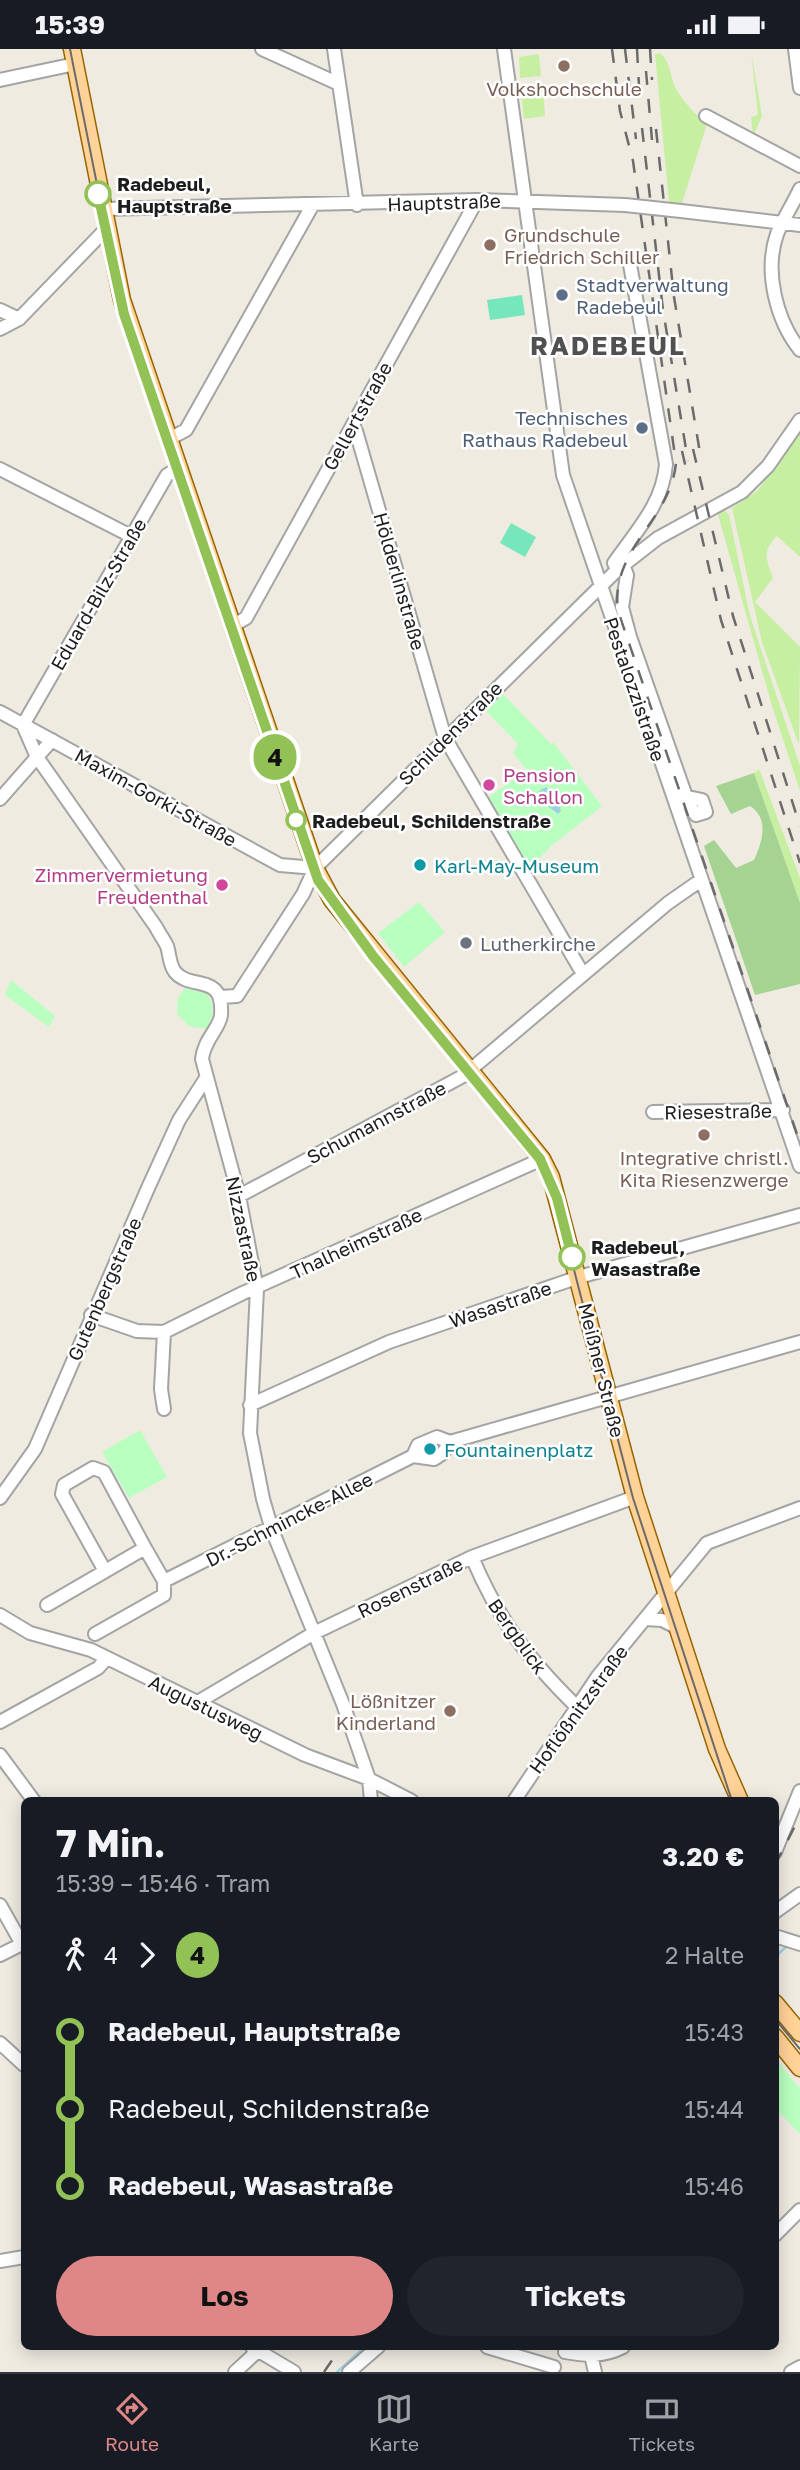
<!DOCTYPE html>
<html lang="de">
<meta charset="utf-8">
<style>
body{margin:0;font-family:"Golos Text",sans-serif;background:#20242c;color:#f1f3f6;height:100vh;display:flex;flex-direction:column;font-size:26px;white-space:nowrap}
*{box-sizing:border-box;margin:0}
p{font-size:23px;color:#9ea1a6}
.icon{flex:none;width:38px;height:38px;fill:none;stroke:currentColor;stroke-width:2;stroke-linecap:round;stroke-linejoin:round}
.map{position:relative;flex:1;overflow:hidden}
.drawer{position:absolute;left:21px;top:1748px;width:758px;height:553px;display:flex;flex-direction:column;background:#171b24;border-radius:10px;box-shadow:0 4px 18px #0003}
.drawer>*{flex:none}
.badge{padding:0 14px;border-radius:23px;font-size:24px;line-height:46px}
.map>.badge{position:absolute;translate:-50% -50%;box-shadow:0 0 0 4px #fff}
.legs{display:flex;align-items:center;gap:10px;height:77px;padding:0 35px;font-size:23px}
.legs p{margin-inline-start:auto}
.summary{display:flex;align-items:center;justify-content:space-between;height:119px;padding:0 35px}
h1{font-size:38px;font-weight:700;line-height:52px}
.cta{display:flex;gap:14px;margin-top:auto;padding:14px 35px}
.cta a{flex:1;height:80px;border-radius:42px;background:#df8687;color:#111;font-size:28px;font-weight:700;line-height:80px;text-align:center}
.cta a+a{background:#20242c;color:#f1f3f6}
ul{padding:0 35px;list-style:none}
li{display:flex;align-items:center;gap:24px;height:77px;font-size:26px}
li i{display:grid;place-items:center;width:10px;height:100%;margin:0 9px;background:currentColor}
li i::after{content:'';width:18px;height:18px;margin:-9px;border:5px solid;border-radius:50%;background:#171b24}
li p{margin-inline-start:auto}
li:first-child i{background:linear-gradient(#0000 50%,currentColor 0)}
li:last-child i{background:linear-gradient(currentColor 50%,#0000 0)}
.status{display:flex;justify-content:space-between;align-items:center;height:49px;padding:0 35px;background:#171b24;direction:ltr}
.status svg{height:19px;fill:currentColor}
.menu{display:flex;justify-content:space-around;align-items:center;height:98px;border-top:2px solid #363941;background:#171b24;font-size:19px;color:#9ea1a6}
.menu a{display:grid;justify-items:center;gap:4px}
.menu .on{color:#df8687}
.map>svg:first-child{display:block}
.grass{fill:#c7efa1}
.forest{fill:#a4d392}
.park{fill:#b9ffbf}
.pitch{fill:#76e7bc}
.water{fill:#9dd2e2}
.lines{fill:none;stroke-linecap:round;stroke-linejoin:round}
.stream{stroke:#9dd2e2;stroke-width:2.5}
.minor-casing{stroke:#a4a4a4;stroke-width:16}
.major-casing{stroke:#966500;stroke-width:19}
.minor{stroke:#fff;stroke-width:12}
.major{stroke:#ffd297;stroke-width:16}
.tram{stroke:#6b6b6b;stroke-width:2}
.rail{stroke:#6b6b6b;stroke-width:2.5;stroke-dasharray:14 14;stroke-linecap:butt}
.minor-bridge-casing{stroke:#a4a4a4;stroke-width:16;stroke-linecap:butt}
.minor-bridge{stroke:#fff;stroke-width:12}
.line-1-casing{stroke:#fff;stroke-width:16}
.line-1{stroke:#92c255;stroke-width:10}
.education-dot{fill:#8d6e63;stroke:#fff;stroke-width:2.5}
.stop-1-dot{fill:#fff;stroke:#92c255;stroke-width:3.5}
.service-dot{fill:#5c6f8a;stroke:#fff;stroke-width:2.5}
.hotel-dot{fill:#d1479c;stroke:#fff;stroke-width:2.5}
.culture-dot{fill:#0f9aa8;stroke:#fff;stroke-width:2.5}
.worship-dot{fill:#6b7280;stroke:#fff;stroke-width:2.5}
.labels{text-anchor:middle;dominant-baseline:central;stroke-width:5;stroke-linejoin:round;paint-order:stroke}
.education-label{font-size:19px;fill:#785e54;stroke:#fff}
.stop-label{font-size:19px;font-weight:bold;fill:#1d1d1d;stroke:#fff;text-anchor:start}
.street-label{font-size:19px;fill:#1d1d1d;stroke:#fff}
.service-label{font-size:19px;fill:#4e5e75;stroke:#fff;text-anchor:start}
.hotel-label{font-size:19px;fill:#b23c85;stroke:#fff;text-anchor:start}
.culture-label{font-size:19px;fill:#0d838f;stroke:#fff;text-anchor:start}
.worship-label{font-size:19px;fill:#5b616d;stroke:#fff;text-anchor:start}
.district-label{font-size:26px;font-weight:bold;letter-spacing:2px;fill:#505050;stroke:#fff}
</style>
<div class="status"><b>15:39</b><svg viewBox="0 0 49 12"><path d="M0 12V9h3v3zM5 12V6h3v6zM10 12V3h3v9zM15 12V0h3v12zM26 1h20v11H26zM47 4h2v5h-2z"/></svg></div>
<div class="map">
<svg width="800" height="2323" viewBox="0 0 800 2323">
<rect width="100%" height="100%" fill="#efebe1"/>
<path class="grass" d="M751,2L762,67L753,87L751,68L758,66Z
M660,4C671,13 670,28 676,40C684,54 695,65 707,75L682,154L669,153L655,5Z
M539,5L541,27L520,29L519,8Z
M543,40L545,67L524,70L521,43Z
M800,385V508L777,487C762,502 766,510 773,529L755,553L800,598L799,696L762,593L732,459L757,442Z
M723,460L729,466L750,567L800,717V742L772,657L717,462Z
M759,720L800,829V854L754,724Z"/>
<path class="forest" d="M754,724L800,854V935L755,946L704,797L714,791L736,819L754,811C762,793 770,770 750,757L731,765L716,737Z"/>
<path class="park" d="M501,643L551,695L553,693L602,757L550,798L530,819L487,749L527,721L513,704L518,695L484,660Z
M419,853L445,883L404,918L378,884Z
M11,931L55,967L49,978L5,946Z
M185,939L208,945C215,958 214,968 206,980L189,977L177,965L178,949Z
M140,1381L167,1428L129,1449L102,1403Z
M775,2009L800,2040V2085L775,2059Z"/>
<path class="pitch" d="M522,246L525,266L490,271L487,251Z
M511,474L536,488L525,508L500,494Z"/>
<path class="water" d="M546,738L557,748L561,762L558,765L545,755L539,742Z"/>
<g class="lines">
<path class="stream" d="M775,1908L787,1897
M337,2323L365,2298"/>
<g class="minor-casing">
<path id="minor" d="M262,0L339,35
M334,0L357,156
M504,0L563,426L800,1117
M795,0L800,39
M0,31L75,15
M706,67L800,117
M800,140C793,155 783,170 777,185C764,222 776,271 800,301
M103,160L477,151L625,156
M681,162L800,176
M0,261L19,270
M0,280L19,270L107,179
M352,377L356,382L445,689L583,925
M169,390L186,381L312,157
M178,419L167,426L23,676L37,708L156,878C159,884 164,891 167,897C170,906 169,915 175,923C191,942 224,923 221,966C220,979 204,990 202,1010L239,1147L257,1240L250,1384L263,1450L272,1481L343,1655L369,1730L371,1752
M0,420L131,487
M623,516L627,526L622,558L630,588L689,756L696,766L706,763L702,751L688,748
M617,521L614,514C636,482 663,455 666,415L629,210
M232,577L246,569L477,151
M0,663L280,816L315,819
M0,750L52,691
M220,948L237,947L303,845L315,819L617,521L658,489L742,443L768,417L800,371
M653,1063L783,1061
M239,1147L463,1027L668,854L701,831
M91,1266L137,1282L164,1283L243,1244L542,1110
M250,1356L389,1293L579,1228L800,1166
M164,1360L161,1340L164,1283
M437,1388L450,1393L443,1404L434,1410L413,1407L418,1396Z
M450,1393L800,1293
M0,1449L35,1400L148,1139L179,1071L206,1029
M472,1508C499,1572 528,1610 577,1658
M105,1522L62,1445L64,1436L93,1419L104,1423L145,1499
M164,1532L413,1407
M47,1556L145,1499L164,1532V1546L95,1585
M0,1566L30,1584L91,1601L305,1706L369,1730L412,1752
M645,1570L662,1571L676,1578
M198,1653L314,1584L472,1508L635,1448
M0,1673L98,1619L107,1609
M0,1706L34,1752
M514,1752L598,1627L707,1494L800,1459
M775,1803L800,1742
M0,1856L22,1895
M775,1863L800,1845
M775,1887L800,1895
M0,1906L24,1894
M0,1994L24,2016
M775,2186L800,2161
M0,2212L24,2208
M252,2298L294,2323
M487,2298L554,2318
M589,2298L595,2323
M565,2303C587,2307 603,2308 623,2298
M235,2323L262,2298
M349,2323L378,2298
M791,2323L800,2318"/>
</g>
<g class="major-casing">
<path id="major" d="M72,0L122,251L315,819L332,851L542,1110L551,1128L635,1448L717,1700L740,1752
M775,1954L800,1984
M775,1988L800,2019"/>
</g>
<use href="#minor" class="minor"/>
<use href="#major" class="major"/>
<path class="tram" d="M70,0L120,251L313,819L331,852L540,1110L550,1128L633,1449L732,1752
M775,1970L800,2000"/>
<path class="rail" d="M612,0L620,62L633,112L676,414C670,473 610,499 618,562L800,1094
M625,0L636,90
M637,0L639,37
M650,0L652,31
M646,22L652,91
M642,79L663,261L688,412
M656,80L674,248L701,410
M693,400L733,567L800,777
M682,402L721,571L800,814
M775,1816L800,1767
M324,2323L341,2298"/>
<g class="minor-bridge-casing">
<path id="minor-bridge" d="M625,156L681,162"/>
</g>
<use href="#minor-bridge" class="minor-bridge"/>
</g>
<g class="lines">
<g class="line-1-casing">
<path id="line-1" d="M98,145L124,265L318,831L373,907L540,1110L557,1149L572,1208"/>
</g>
<use href="#line-1" class="line-1"/>
</g>
<g class="education-dot">
<circle cx="564" cy="17" r="7"/>
<circle cx="490" cy="196" r="7"/>
<circle cx="704" cy="1086" r="7"/>
<circle cx="450" cy="1662" r="7"/>
</g>
<g class="stop-1-dot">
<circle cx="98" cy="145" r="12"/>
<circle cx="296" cy="771" r="9"/>
<circle cx="572" cy="1208" r="12"/>
</g>
<g class="service-dot">
<circle cx="562" cy="246" r="7"/>
<circle cx="642" cy="379" r="7"/>
</g>
<g class="hotel-dot">
<circle cx="489" cy="736" r="7"/>
<circle cx="222" cy="836" r="7"/>
</g>
<g class="culture-dot">
<circle cx="420" cy="816" r="7"/>
<circle cx="430" cy="1400" r="7"/>
</g>
<circle class="worship-dot" cx="466" cy="894" r="7"/>
<g class="labels">
<g class="education-label">
<text x="564" y="39">Volkshochschule</text>
<text x="504" y="185" text-anchor="start">Grundschule<tspan x="504" dy="22">Friedrich Schiller</tspan></text>
<text x="704" y="1108">Integrative christl.<tspan x="704" dy="22">Kita Riesenzwerge</tspan></text>
<text x="436" y="1651" text-anchor="end">Lößnitzer<tspan x="436" dy="22">Kinderland</tspan></text>
</g>
<g class="stop-label">
<text x="117" y="134">Radebeul,<tspan x="117" dy="22">Hauptstraße</tspan></text>
<text x="312" y="771">Radebeul, Schildenstraße</text>
<text x="591" y="1197">Radebeul,<tspan x="591" dy="22">Wasastraße</tspan></text>
</g>
<g class="street-label">
<text transform="translate(444 153) rotate(-2)">Hauptstraße</text>
<text transform="translate(357 367) rotate(-61)">Gellertstraße</text>
<text transform="translate(400 532) rotate(74)">Hölderlinstraße</text>
<text transform="translate(98 545) rotate(-60)">Eduard-Bilz-Straße</text>
<text transform="translate(635 640) rotate(71)">Pestalozzistraße</text>
<text transform="translate(450 684) rotate(-45)">Schildenstraße</text>
<text transform="translate(156 748) rotate(29)">Maxim-Gorki-Straße</text>
<text transform="translate(718 1062) rotate(-1)">Riesestraße</text>
<text transform="translate(376 1073) rotate(-28)">Schumannstraße</text>
<text transform="translate(244 1180) rotate(78)">Nizzastraße</text>
<text transform="translate(356 1194) rotate(-25)">Thalheimstraße</text>
<text transform="translate(104 1240) rotate(-66)">Gutenbergstraße</text>
<text transform="translate(500 1255) rotate(-19)">Wasastraße</text>
<text transform="translate(602 1321) rotate(76)">Meißner Straße</text>
<text transform="translate(289 1470) rotate(-27)">Dr.-Schmincke-Allee</text>
<text transform="translate(410 1538) rotate(-26)">Rosenstraße</text>
<text transform="translate(518 1587) rotate(55)">Bergblick</text>
<text transform="translate(206 1658) rotate(26)">Augustusweg</text>
<text transform="translate(578 1660) rotate(-54)">Hoflößnitzstraße</text>
</g>
<g class="service-label">
<text x="576" y="235">Stadtverwaltung<tspan x="576" dy="22">Radebeul</tspan></text>
<text x="628" y="368" text-anchor="end">Technisches<tspan x="628" dy="22">Rathaus Radebeul</tspan></text>
</g>
<g class="hotel-label">
<text x="503" y="725">Pension<tspan x="503" dy="22">Schallon</tspan></text>
<text x="208" y="825" text-anchor="end">Zimmervermietung<tspan x="208" dy="22">Freudenthal</tspan></text>
</g>
<g class="culture-label">
<text x="434" y="816">Karl-May-Museum</text>
<text x="444" y="1400">Fountainenplatz</text>
</g>
<g class="worship-label">
<text x="480" y="894">Lutherkirche</text>
</g>
<g class="district-label">
<text x="608" y="296">RADEBEUL</text>
</g>
</g>
</svg>
<b class="badge" style="left:275px;top:708px;background:#92c255;color:#111">4</b>
<section class="drawer">
<div class="summary"><div><h1>7 Min.</h1><p>15:39 – 15:46 · Tram</p></div><b>3.20 €</b></div>
<div class="legs"><svg class="icon" aria-label="walk" viewBox="0 0 24 24"><circle cx="13" cy="4" r="2"/><path d="M13 8l-2 6 4 7M11 14l-3 7M7 12l3-4h3l4 4"/></svg>4<svg class="icon" aria-label="forward" viewBox="0 0 24 24"><path d="M9 5l7 7-7 7"/></svg><b class="badge" style="background:#92c255;color:#111">4</b><p>2 Halte</p></div>
<ul>
<li><i style="color:#92c255"></i><b>Radebeul, Hauptstraße</b><p>15:43</p></li>
<li><i style="color:#92c255"></i><span>Radebeul, Schildenstraße</span><p>15:44</p></li>
<li><i style="color:#92c255"></i><b>Radebeul, Wasastraße</b><p>15:46</p></li>
</ul>
<div class="cta"><a>Los</a><a>Tickets</a></div>
</section>
</div>
<nav class="menu">
<a class="on"><svg class="icon" aria-label="directions" viewBox="0 0 24 24"><path d="M12 3l9 9-9 9-9-9zM9 14v-3h6M13 9l2 2-2 2"/></svg>Route</a>
<a><svg class="icon" aria-label="map" viewBox="0 0 24 24"><path d="M3 6l6-2 6 2 6-2v14l-6 2-6-2-6 2zM9 4v14M15 6v14"/></svg>Karte</a>
<a><svg class="icon" aria-label="tickets" viewBox="0 0 24 24"><path d="M3 7h18v10H3zM15 7v10"/></svg>Tickets</a>
</nav>
